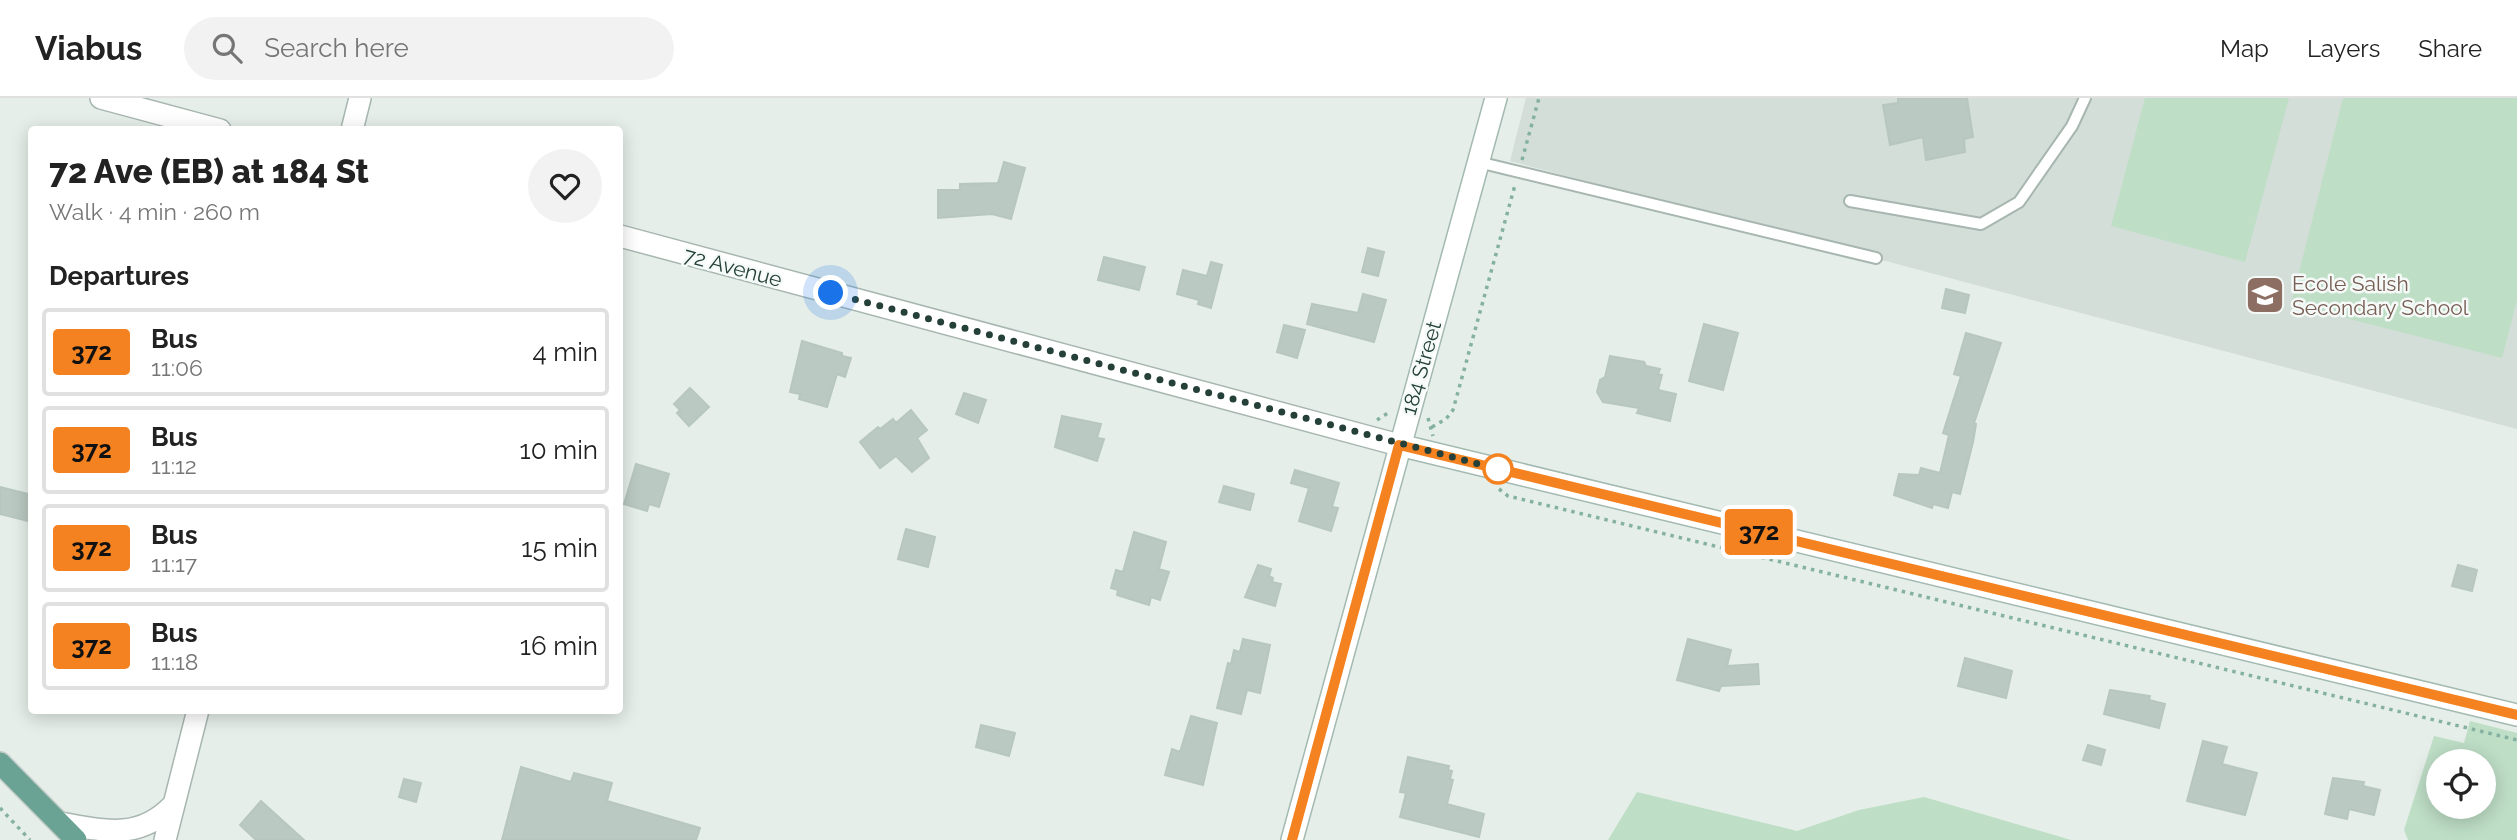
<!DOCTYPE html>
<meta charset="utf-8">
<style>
body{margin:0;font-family:Raleway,sans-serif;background:#f2f2f2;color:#222;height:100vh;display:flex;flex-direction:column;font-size:26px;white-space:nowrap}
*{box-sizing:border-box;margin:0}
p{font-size:23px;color:#767676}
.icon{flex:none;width:38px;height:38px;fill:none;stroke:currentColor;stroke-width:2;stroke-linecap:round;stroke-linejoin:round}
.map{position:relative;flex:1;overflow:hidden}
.details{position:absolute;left:28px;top:28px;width:595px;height:588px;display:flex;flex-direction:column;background:#fff;border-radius:7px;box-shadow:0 4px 18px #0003}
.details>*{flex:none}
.badge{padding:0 14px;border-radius:5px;font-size:24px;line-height:46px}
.tools{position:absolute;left:2426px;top:651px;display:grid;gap:14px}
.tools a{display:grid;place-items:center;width:70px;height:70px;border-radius:50%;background:#fff;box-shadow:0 4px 18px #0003;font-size:35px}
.you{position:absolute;width:35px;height:35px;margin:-18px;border:5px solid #fff;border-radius:50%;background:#1a73e8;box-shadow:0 0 0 10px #1a73e833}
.map>.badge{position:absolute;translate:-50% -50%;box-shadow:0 0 0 4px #fff}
h2{padding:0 21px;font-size:26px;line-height:63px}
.round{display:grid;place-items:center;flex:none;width:74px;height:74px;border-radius:37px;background:#f2f2f2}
.overview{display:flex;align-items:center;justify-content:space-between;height:119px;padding:0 21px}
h1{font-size:33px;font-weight:800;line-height:52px}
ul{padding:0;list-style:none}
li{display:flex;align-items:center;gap:21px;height:88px;margin:0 14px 10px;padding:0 7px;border:4px solid #e0e0e0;border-radius:7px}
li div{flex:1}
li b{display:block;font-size:26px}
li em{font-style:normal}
li .badge{min-width:77px;font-weight:700;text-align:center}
header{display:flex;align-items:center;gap:42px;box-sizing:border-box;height:98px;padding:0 35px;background:#fff;border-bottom:2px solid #e0e0e0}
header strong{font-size:33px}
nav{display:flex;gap:38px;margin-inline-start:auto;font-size:24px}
.search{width:490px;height:63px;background:#f2f2f2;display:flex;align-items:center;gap:18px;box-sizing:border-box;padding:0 24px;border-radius:38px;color:#767676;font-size:26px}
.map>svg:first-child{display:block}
.built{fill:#d3ded8}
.green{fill:#bedec6;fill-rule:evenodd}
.building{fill:#bac9c2;stroke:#b7c7c0;stroke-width:2}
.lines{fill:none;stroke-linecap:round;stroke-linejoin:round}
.service-casing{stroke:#a7b6b0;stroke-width:14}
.minor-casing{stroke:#a7b6b0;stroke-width:24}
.tertiary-casing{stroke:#a7b6b0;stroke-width:24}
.secondary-casing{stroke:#a3b9b1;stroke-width:24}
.primary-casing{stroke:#c2cac7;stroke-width:24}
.path{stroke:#85b1a3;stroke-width:3.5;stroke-dasharray:3.5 5;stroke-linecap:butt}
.service{stroke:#fff;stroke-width:10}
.minor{stroke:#fff;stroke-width:21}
.tertiary{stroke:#fff;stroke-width:21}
.secondary{stroke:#fff;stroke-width:21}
.primary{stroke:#6aa393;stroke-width:21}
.line-casing{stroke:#fff;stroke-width:16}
.line{stroke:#f58220;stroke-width:10}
.walk{stroke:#244038;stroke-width:7;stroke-dasharray:0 12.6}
.stop-dot{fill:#fff;stroke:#f58220;stroke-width:3.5}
.labels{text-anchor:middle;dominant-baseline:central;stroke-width:5;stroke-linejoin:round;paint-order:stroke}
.street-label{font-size:21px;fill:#244038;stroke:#f5faf8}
.education-label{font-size:21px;fill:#785e54;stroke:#f5faf8;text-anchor:start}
</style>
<header>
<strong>Viabus</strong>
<div class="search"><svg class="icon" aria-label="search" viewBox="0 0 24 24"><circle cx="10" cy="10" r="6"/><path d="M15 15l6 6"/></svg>Search here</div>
<nav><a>Map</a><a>Layers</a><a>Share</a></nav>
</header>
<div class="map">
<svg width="2517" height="742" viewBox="0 0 2517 742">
<rect width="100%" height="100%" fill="#e5eee9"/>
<path class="built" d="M1526,0H2517V331L1510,63Z"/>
<path class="green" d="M2145,0H2289L2245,164L2111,128Z
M2343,0H2517V202L2502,260L2291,206Z
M2470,623L2517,635V742H2408L2404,732L2434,638L2464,645ZM2438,663H2483V709H2438Z
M1637,694L1797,733L1859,712L1924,699L2071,742H1608Z"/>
<path class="building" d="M1898,0H1967L1973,39L1964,41L1965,54L1926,62L1923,39L1890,47L1883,7L1898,5Z
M1004,64L1025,70L1011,121L992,116L938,120V92H960V86L998,85Z
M1368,150L1384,154L1378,178L1362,174Z
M1104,159L1145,169L1139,192L1098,182Z
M1211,164L1222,167L1211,210L1198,206L1199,202L1177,196L1183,172L1207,178Z
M1946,191L1969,197L1965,215L1942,210Z
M1363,196L1386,202L1374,244L1307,226L1312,206L1358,215Z
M1704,226L1738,235L1723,292L1689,283Z
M1284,227L1305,232L1297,260L1277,254Z
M1966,235L2001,245L1974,325L1976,326L1973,344L1960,396L1952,394L1948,410L1933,406L1932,410L1894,397L1899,376L1919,377L1921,370L1940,375L1949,337L1943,335L1961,278L1954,276Z
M802,243L842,255V258L851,260L845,279L837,276L827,309L799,301L800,296L790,294Z
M1610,258L1644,264L1646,268L1660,271L1658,276L1662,277L1658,292L1676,296L1670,323L1637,315L1639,310L1603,304L1597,294L1600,282L1605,279Z
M690,290L709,309L689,328L677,315L680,312L674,306Z
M964,295L986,302L978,325L956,316Z
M911,312L927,332L917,340L929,360L912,374L896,358L880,370L860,344L878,329L880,331L893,321L896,325Z
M1062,318L1101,326L1097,340L1104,341L1097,363L1055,349Z
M636,366L669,376L659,409L649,406L647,413L624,406Z
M1295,372L1339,385L1332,409L1338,410L1331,433L1299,423L1309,390L1291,385Z
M1224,388L1254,396L1250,412L1219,404Z
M0,389L32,397V424L0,416Z
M906,431L935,439L928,469L898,461Z
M1134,434L1166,444L1159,471L1169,474L1160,502L1151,499L1149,507L1117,497L1118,492L1111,490L1116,472L1123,474Z
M1258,467L1271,471L1269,478L1273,480L1272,484L1281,486L1275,508L1245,499Z
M2458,467L2477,472L2472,493L2452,488Z
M1243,541L1270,547L1260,595L1247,592L1241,616L1217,610L1228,565L1231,566L1234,552L1240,554Z
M1688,541L1731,552L1727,568L1758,566L1759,586L1721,588L1719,593L1677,582Z
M1965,560L2012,573L2006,600L1958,588Z
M2110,592L2150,598L2149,602L2165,606L2159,630L2104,616Z
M1191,618L1217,625L1203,687L1165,677L1172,651L1180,654Z
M981,627L1015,635L1009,658L976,649Z
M2203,643L2227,649L2222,666L2257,675L2245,717L2187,703Z
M2088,647L2105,652L2101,667L2083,662Z
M1408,659L1449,668L1448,672L1452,673L1450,681L1453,682L1447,706L1484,716L1479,739L1400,719L1406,695L1400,694Z
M521,669L571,684L574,675L612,685L607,703L700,730L696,742H502Z
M2333,680L2364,684L2363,688L2380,692L2374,717L2349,711L2347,721L2325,716Z
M404,681L421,685L416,704L399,699Z
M261,703L304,742H256L240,727Z"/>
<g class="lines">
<g class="service-casing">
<path id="service" d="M1478,64L1876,160
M1850,103L1981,126L2019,104L2072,28L2085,0"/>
</g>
<g class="minor-casing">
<path id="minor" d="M101,0L220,32
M352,32L360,0"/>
</g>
<g class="tertiary-casing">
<path id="tertiary" d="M620,138L1399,347
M60,725C104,733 139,742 172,708
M165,742L198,612"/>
</g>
<g class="secondary-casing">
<path id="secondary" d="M1399,347L2517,617
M1292,742L1496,0"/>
</g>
<g class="primary-casing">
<path id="primary" d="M0,665L76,742"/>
</g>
<path class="path" d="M1522,62L1539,0
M1428,320L1433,338
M1377,322L1391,313
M1432,329L1446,321L1453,312L1515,87
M1499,391L1508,398L2517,642
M0,710L30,742"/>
<use href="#service" class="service"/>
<use href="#minor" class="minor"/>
<use href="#tertiary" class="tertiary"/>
<use href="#secondary" class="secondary"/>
<use href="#primary" class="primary"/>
</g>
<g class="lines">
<g class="line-casing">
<path id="line" d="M1292,742L1399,347L2517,617"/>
</g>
<use href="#line" class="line"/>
<path class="walk" d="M831,195L1498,371"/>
</g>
<defs>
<g id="school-square" transform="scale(2.0125)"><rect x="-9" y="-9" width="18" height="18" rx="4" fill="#8d6e63" stroke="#f5faf8"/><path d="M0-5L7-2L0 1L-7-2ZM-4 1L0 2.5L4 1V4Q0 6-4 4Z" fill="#fff"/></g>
</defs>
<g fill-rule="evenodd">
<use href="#school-square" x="2265" y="197"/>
</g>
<circle class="stop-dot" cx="1498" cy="371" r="14"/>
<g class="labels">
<g class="street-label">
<text transform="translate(733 169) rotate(15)">72 Avenue</text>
<text transform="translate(1421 270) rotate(-74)">184 Street</text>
</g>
<g class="education-label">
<text x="2292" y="185">Ecole Salish<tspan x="2292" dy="24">Secondary School</tspan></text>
</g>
</g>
</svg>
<div class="tools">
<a><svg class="icon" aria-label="locate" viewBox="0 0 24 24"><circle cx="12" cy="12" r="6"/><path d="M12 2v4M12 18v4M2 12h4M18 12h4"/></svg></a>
</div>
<div class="you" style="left:831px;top:195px"></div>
<b class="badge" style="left:1759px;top:434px;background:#f58220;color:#111">372</b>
<section class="details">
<div class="overview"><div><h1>72 Ave (EB) at 184 St</h1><p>Walk · 4 min · 260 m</p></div><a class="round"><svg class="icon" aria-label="heart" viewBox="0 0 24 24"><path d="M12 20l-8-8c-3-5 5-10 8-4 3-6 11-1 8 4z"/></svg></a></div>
<h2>Departures</h2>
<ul>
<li><span class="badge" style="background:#f58220;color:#111">372</span><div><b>Bus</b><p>11:06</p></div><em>4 min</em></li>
<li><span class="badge" style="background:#f58220;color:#111">372</span><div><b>Bus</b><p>11:12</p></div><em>10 min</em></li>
<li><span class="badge" style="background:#f58220;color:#111">372</span><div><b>Bus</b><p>11:17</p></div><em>15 min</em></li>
<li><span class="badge" style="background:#f58220;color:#111">372</span><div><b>Bus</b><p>11:18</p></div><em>16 min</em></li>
</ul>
</section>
</div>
